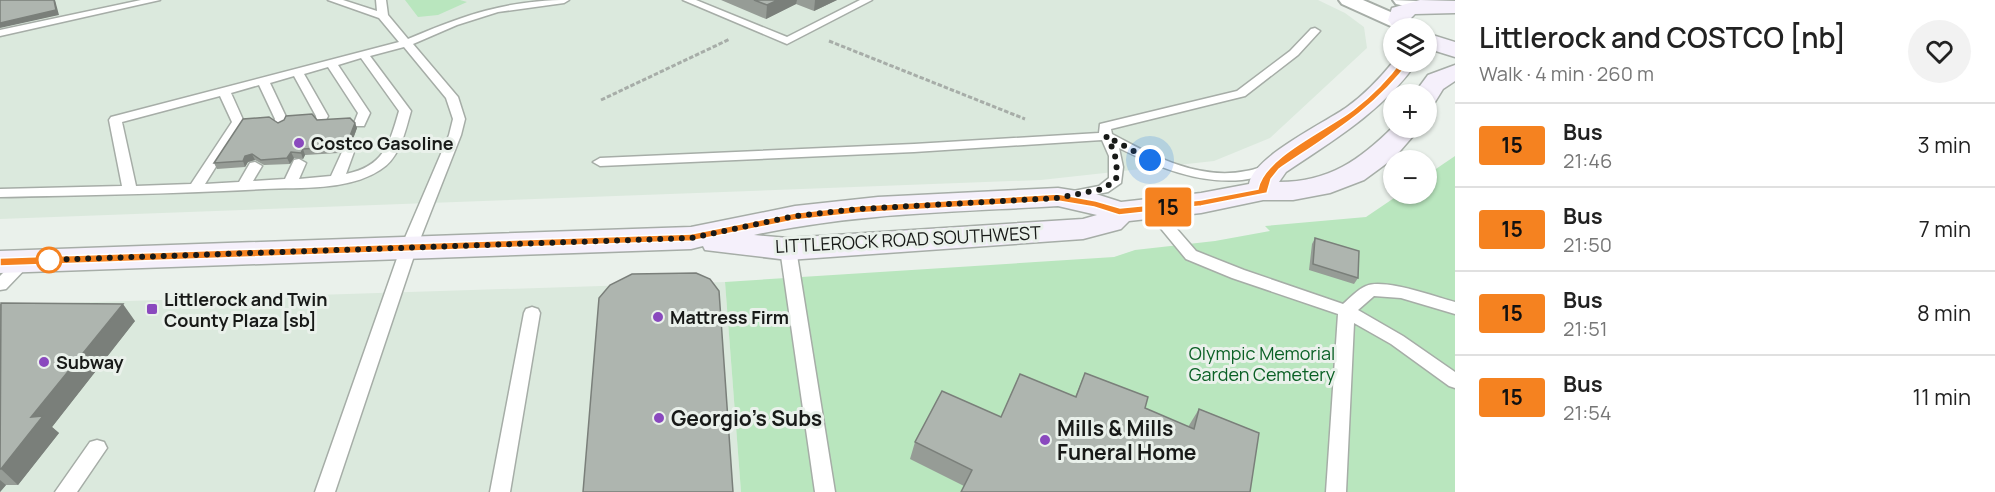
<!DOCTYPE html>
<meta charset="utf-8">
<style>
body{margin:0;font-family:Manrope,sans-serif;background:#f2f2f2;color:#222;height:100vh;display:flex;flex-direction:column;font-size:22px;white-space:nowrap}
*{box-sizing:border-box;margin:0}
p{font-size:20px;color:#767676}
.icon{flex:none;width:33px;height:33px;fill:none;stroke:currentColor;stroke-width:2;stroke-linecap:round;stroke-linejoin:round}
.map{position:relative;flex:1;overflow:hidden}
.sheet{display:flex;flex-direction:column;background:#fff;width:540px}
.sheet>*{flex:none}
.badge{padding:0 12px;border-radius:4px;font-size:21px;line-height:39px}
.fabs{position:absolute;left:1383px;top:18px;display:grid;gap:12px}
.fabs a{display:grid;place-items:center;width:54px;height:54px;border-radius:50%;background:#fff;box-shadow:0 2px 4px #0004;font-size:30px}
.you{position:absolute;width:30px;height:30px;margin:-15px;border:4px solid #fff;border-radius:50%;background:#1a73e8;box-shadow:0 0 0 9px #1a73e833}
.map>.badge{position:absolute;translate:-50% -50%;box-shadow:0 0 0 3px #fff}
.round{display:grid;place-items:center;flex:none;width:63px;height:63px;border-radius:32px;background:#f2f2f2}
.headline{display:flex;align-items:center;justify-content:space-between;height:102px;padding:0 24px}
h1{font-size:28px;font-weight:600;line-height:45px}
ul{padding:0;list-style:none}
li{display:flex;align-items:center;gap:18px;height:84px;padding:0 24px;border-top:2px solid #e0e0e0}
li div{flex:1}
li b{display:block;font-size:22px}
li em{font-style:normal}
li .badge{min-width:66px;font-weight:700;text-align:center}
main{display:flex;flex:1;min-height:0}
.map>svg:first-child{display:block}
.built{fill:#dbe9dd}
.green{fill:#b9e6be}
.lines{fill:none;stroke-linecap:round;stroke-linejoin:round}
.lane-casing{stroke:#a6ada7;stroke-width:3}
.street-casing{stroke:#a6ada7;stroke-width:4}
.secondary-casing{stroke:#a6ada7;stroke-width:3}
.path{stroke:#a7ada8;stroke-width:3;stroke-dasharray:4.5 2;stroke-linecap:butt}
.lane{fill:#fff;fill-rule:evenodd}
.street{fill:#fff;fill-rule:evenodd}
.secondary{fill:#f5f0fb;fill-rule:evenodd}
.wall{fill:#969c96}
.shaded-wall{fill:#7a7f7a}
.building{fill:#aeb5af;stroke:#7a7f7a;stroke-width:1.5}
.line{fill:#f58220;stroke:#fff;stroke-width:1.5}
.walk{stroke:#181a18;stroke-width:6;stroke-dasharray:0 10.8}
.poi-dot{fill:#8a49be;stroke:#eaf1eb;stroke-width:2}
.stop-dot{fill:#fff;stroke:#f58220;stroke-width:3}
.labels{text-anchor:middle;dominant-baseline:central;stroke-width:6;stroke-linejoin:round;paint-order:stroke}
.poi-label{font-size:18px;font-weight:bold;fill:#181a18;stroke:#eaf1eb;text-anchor:start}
.street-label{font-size:18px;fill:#181a18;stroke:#eaf1eb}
.park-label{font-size:18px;fill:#0a6025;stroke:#eaf1eb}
.near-poi-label{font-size:21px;font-weight:bold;fill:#181a18;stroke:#eaf1eb;text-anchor:start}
</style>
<main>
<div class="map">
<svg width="1455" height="492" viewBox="0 0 1455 492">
<rect width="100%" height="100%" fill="#eaf1eb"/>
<path class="built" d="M0,0H1318L1345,13L1364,27L1367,48L1270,138L1214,161L1041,180L0,219Z
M725,282L741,492H0V305Z"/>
<path class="green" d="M405,0H460L467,2L438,15L418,17Z
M1455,156V492H741L725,282L1114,257L1135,250L1215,241L1270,231L1265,226L1366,217L1400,194H1426L1427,175Z"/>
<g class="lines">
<g class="lane-casing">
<path id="lane" d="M141,0H160L0,36V30Z
M328,0H343L377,11L376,0H386L388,15L408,39C464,15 507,0 569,0L564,3L498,12L457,25L413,44L458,97L465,119L461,135L417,247L335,492H315L401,247L449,135L453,119L446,98L404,47L370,56L411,111C405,132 400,158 380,170C348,191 301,187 264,189C176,194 88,195 0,197V189L122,186L109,120L111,117L399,42L379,18ZM361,58L399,111C389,145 384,166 346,174L354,152L348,148L342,152L331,176L299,179L306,163L299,159L294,160L285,179L253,181L262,166L255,162L250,163L239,182L205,184L244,122L231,93L259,85L275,119L274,122L280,126L284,125L287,119L270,83L294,76L316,116L317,122H325L328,116L304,74L328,67L358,113L354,123L356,126H364L370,113L338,65ZM220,96L232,122L191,184L136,186L122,122Z
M683,0H696L787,37L860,0H872L787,44Z
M1315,28L1320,31L1298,55L1245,96L1111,129L1112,134C1151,155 1199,181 1246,171C1255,170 1264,165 1273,163L1280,167L1278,170C1266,174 1254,179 1242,180C1198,184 1157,167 1119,148L1123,167L1121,183L1108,192L1068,200L1063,199L1061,196L1063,193L1099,186L1109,178V156L1102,140L914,152L600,166L593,162L600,158L914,144L1099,133L1100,124L1237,91L1290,51L1311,29Z
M1151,204L1156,205L1196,251L1244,270L1343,304C1350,298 1358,289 1366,286C1384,278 1436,297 1455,302V314L1401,298L1374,296L1358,310L1403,336L1455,372V388L1449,386L1391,344L1354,323L1346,492H1326L1338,314L1232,278L1186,259L1144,208Z
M788,244L796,249L835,492H815L780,249Z
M24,256L32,261L29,265L6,289L0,290V276L19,257Z
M532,307L538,309L540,313L510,492H490L524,313L526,309Z
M97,440L104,442L107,448L77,492H55L90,442Z"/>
</g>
<g class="street-casing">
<path id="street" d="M1339,0H1363L1409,20L1412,24L1407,28H1395L1342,4Z
M1393,0L1439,2L1441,6L1439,10L1432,12L1396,4Z"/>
</g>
<g class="secondary-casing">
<path id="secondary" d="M1420,0L1455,1V13L1415,14L1410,19L1417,28H1394L1388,20L1392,8Z
M1426,33L1455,42V57L1426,48Z
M1394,61L1417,62C1384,110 1334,140 1286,172L1279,182C1329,182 1360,160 1394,126L1420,128L1394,158L1364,180L1330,193L1293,200H1263L1201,213L1129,221L1121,229L1083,239L788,260L705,250L703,246L691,249L0,273V251L691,227L795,206L878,197L1058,188L1096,194L1121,202L1201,193L1249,184C1254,156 1323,124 1347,107C1364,95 1381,77 1394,61ZM1058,206L1097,215L1083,219L788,238L754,235C854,213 957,212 1058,206Z
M1455,65V81L1443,89L1435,102L1426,105V94H1414L1428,75Z"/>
</g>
<path class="path" d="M829,41L1025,119
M601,100L730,39"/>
<use href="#lane" class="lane"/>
<use href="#street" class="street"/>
<use href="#secondary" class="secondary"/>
</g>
<path class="wall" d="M721,0H837L814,11L796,4L766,19Z
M317,120L355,123L357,128L350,147L347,146L339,153L305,155L303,159L294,158L290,164L264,165L255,160L248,162L245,167L217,169L214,163L278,123Z
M1315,238L1358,278L1354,284L1309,270L1312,244Z
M0,304L135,321L52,427L59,433L18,485H6L0,492Z
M1085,373L1145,408L1188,427L1199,409L1259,433L964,486L910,459L915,442L1075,397Z"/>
<path class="shaded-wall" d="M54,0H55L59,15L0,28V23Z
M778,0H797L796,4L766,19L767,5Z
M815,0H837L814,11Z
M355,123L357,128L350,147L348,141Z
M345,141L347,146L339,153L337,147Z
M303,149L305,155L303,159L301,153Z
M291,152L294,158L290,164L287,158Z
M252,154L255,160L248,162L245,167L243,161L245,156Z
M123,304L135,321L52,427L59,433L18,485L1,469L31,417Z
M0,480L6,485L0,492Z"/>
<path class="building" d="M0,0H54L56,10L0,23Z
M754,0H778L767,5Z
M312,114L317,120L350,118L355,123L348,141H345L337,147L303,149L301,153L291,152L287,158L261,160L252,154L245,156L243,161L214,163L243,119L269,117L278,123L284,120L286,116Z
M1315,238L1359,251L1358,278L1313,264Z
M696,273L710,279L719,291L733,492H583L599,298L610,285L632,274Z
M1,303L123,304L31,417L43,416L1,469H0Z
M1085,373L1148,397L1145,408L1194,429L1199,409L1259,433L1250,492H961L972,470L915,442L942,391L1001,417L1020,374L1076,397Z"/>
<path class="line" d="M1402,60L1409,62C1376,108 1326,137 1279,169L1271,179L1267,193L1201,206L1119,215L1094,207L1058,201L858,213L795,220L691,241L0,266V258L691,234L795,213L858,206L1058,194L1096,201L1120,208L1201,200L1258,189C1264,157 1327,130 1353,110C1371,96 1389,78 1402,60Z"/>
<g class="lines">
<path class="walk" d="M49,260H47L691,238L795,216L858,209L1058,198L1103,189L1116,180C1118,161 1115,151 1106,136L1150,160"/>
</g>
<g class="poi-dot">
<circle cx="299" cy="143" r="6"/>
<rect x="146" y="303" width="12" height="12" rx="3"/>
<circle cx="658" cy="317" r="6"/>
<circle cx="44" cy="362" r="6"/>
<circle cx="659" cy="418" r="6"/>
<circle cx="1045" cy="440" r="6"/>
</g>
<circle class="stop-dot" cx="49" cy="260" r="12"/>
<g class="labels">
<g class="poi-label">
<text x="311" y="143">Costco Gasoline</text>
<text x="164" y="299">Littlerock and Twin<tspan x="164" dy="21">County Plaza [sb]</tspan></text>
<text x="670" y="317">Mattress Firm</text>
<text x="56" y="362">Subway</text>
</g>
<g class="street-label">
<text transform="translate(908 239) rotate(-3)">LITTLEROCK ROAD SOUTHWEST</text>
</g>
<g class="park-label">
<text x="1262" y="353">Olympic Memorial<tspan x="1262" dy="21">Garden Cemetery</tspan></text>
</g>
<g class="near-poi-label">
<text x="671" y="418">Georgio's Subs</text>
<text x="1057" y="428">Mills &amp; Mills<tspan x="1057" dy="24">Funeral Home</tspan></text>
</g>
</g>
</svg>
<div class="fabs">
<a><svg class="icon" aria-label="layers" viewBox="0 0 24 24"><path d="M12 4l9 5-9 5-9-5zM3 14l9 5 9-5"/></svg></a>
<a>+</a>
<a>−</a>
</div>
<div class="you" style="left:1150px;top:160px"></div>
<b class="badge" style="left:1168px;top:207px;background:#f58220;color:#111">15</b>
</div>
<section class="sheet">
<div class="headline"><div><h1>Littlerock and COSTCO [nb]</h1><p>Walk · 4 min · 260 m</p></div><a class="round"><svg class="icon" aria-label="heart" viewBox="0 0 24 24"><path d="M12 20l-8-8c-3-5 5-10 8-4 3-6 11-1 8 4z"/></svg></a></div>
<ul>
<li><span class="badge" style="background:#f58220;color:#111">15</span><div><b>Bus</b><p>21:46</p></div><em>3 min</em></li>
<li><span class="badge" style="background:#f58220;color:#111">15</span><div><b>Bus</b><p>21:50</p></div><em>7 min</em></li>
<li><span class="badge" style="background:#f58220;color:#111">15</span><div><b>Bus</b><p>21:51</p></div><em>8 min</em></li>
<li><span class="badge" style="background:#f58220;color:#111">15</span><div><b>Bus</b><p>21:54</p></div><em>11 min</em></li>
</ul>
</section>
</main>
